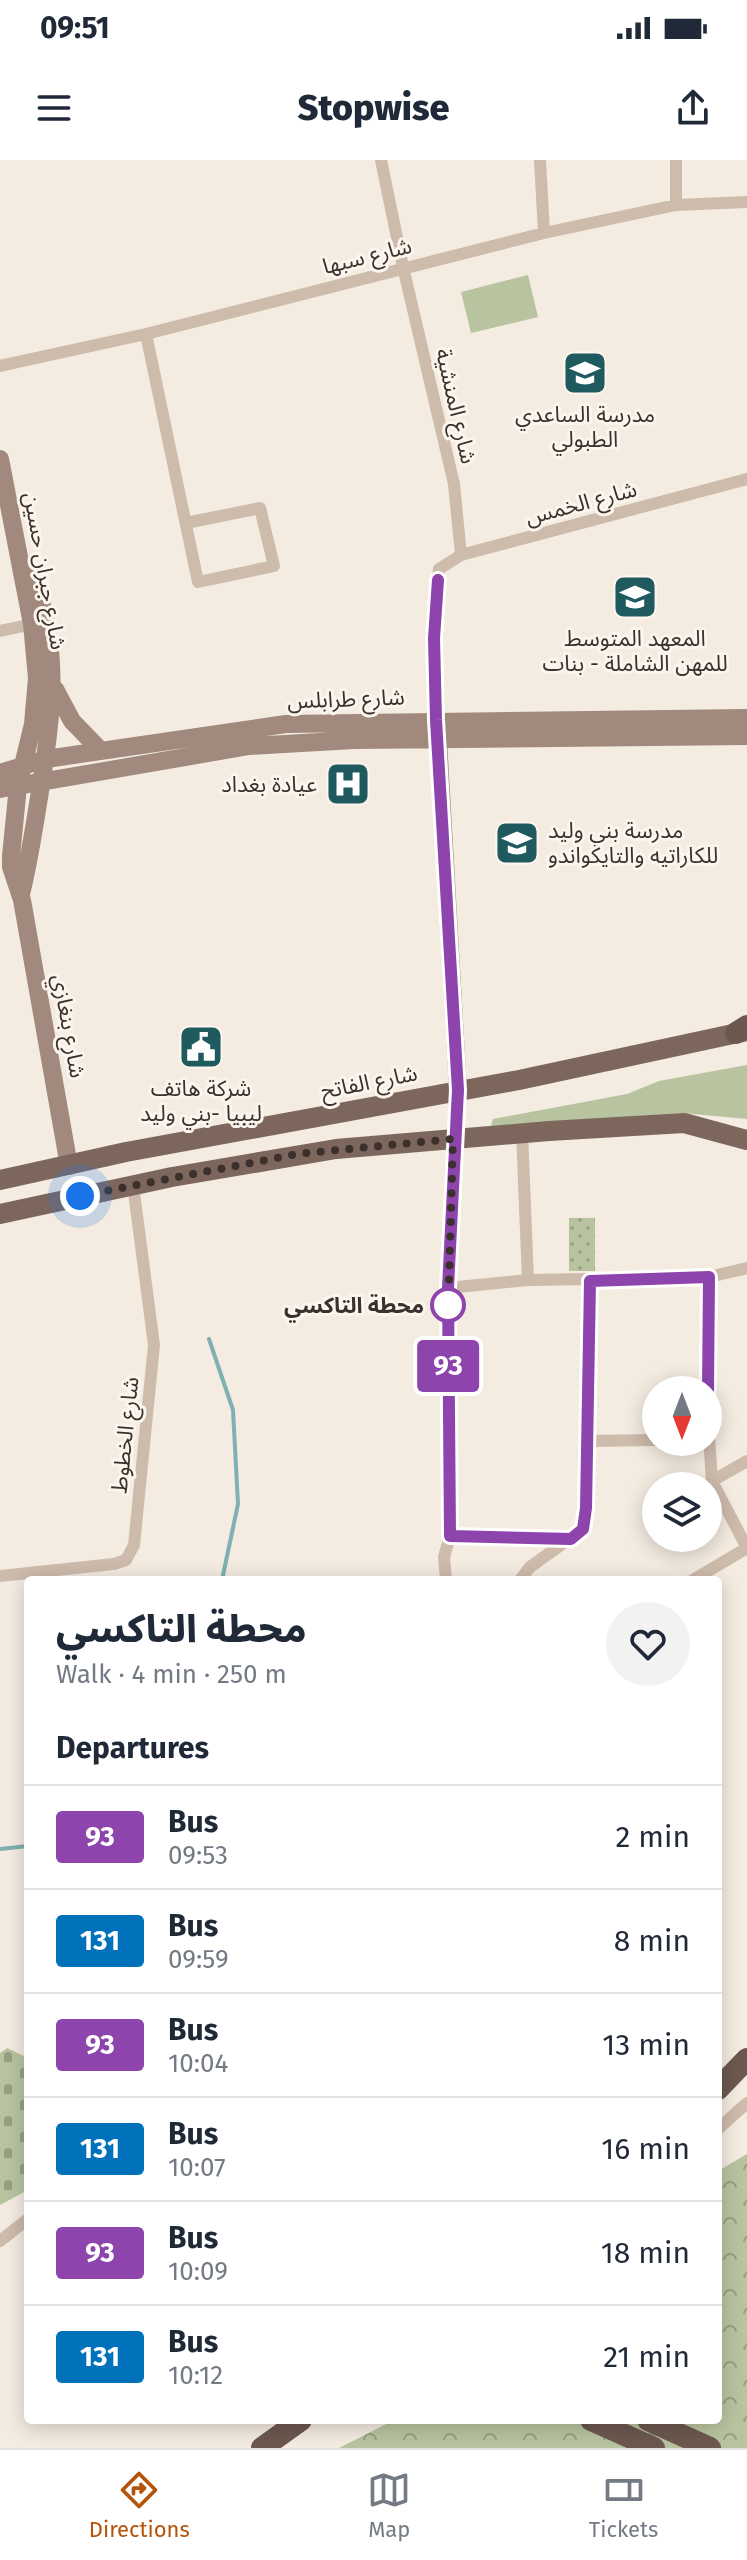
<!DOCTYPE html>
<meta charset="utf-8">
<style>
body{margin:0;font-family:"Fira Sans","Noto Sans Arabic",sans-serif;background:#f2f2f3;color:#1f2937;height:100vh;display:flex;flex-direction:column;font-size:30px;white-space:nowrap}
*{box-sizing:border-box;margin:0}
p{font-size:26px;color:#747a83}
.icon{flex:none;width:44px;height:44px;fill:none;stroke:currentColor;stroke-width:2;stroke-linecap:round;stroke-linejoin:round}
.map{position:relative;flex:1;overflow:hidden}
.panel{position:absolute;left:24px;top:1416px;width:698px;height:848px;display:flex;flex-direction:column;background:#fff;border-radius:8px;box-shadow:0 4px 20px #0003}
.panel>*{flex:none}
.badge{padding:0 16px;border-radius:6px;font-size:28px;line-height:52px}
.needle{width:52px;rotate:180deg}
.controls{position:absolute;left:642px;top:1216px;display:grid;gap:16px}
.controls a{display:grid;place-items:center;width:80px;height:80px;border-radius:50%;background:#fff;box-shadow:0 4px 20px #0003;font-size:40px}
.you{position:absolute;width:40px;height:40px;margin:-20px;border:6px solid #fff;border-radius:50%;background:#1a73e8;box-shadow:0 0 0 12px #1a73e833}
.map>.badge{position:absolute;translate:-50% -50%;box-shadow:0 0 0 4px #fff}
h2{padding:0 32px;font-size:30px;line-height:72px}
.round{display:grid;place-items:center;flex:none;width:84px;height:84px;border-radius:42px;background:#f2f2f3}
.head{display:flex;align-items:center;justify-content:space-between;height:136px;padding:0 32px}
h1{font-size:38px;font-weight:800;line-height:60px}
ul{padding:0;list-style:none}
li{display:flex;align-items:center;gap:24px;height:104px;padding:0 32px;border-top:2px solid #e0e1e3}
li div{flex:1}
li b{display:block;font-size:30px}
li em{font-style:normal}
li .badge{min-width:88px;font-weight:700;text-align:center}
.status{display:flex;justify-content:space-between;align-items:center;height:56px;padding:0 40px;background:#fff;direction:ltr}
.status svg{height:22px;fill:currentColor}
header{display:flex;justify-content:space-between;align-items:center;height:104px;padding:0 32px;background:#fff;font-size:36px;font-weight:800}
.tabs{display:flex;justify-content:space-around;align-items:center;height:112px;border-top:2px solid #e0e1e3;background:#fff;font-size:22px;color:#747a83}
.tabs a{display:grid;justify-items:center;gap:4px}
.tabs .on{color:#b45309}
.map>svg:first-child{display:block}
.grass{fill:#b8c4a0}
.forest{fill:url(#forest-crowns)}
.cemetery{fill:url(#cemetery-stones)}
.garden{fill:url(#garden-dots)}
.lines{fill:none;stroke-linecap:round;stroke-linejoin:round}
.stream{stroke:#7fb0b2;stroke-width:4}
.minor{stroke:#cdbbac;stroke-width:12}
.secondary{stroke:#a18a7d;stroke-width:18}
.primary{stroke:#7d675c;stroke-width:20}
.trunk{stroke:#6c584f;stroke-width:22}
.line-casing{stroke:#fff;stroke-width:18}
.line{stroke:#8e44ad;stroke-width:12}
.walk{stroke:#3b302b;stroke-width:8;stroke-dasharray:0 14.4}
.stop-dot{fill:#fff;stroke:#8e44ad;stroke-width:4}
.labels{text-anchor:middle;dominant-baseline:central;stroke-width:6;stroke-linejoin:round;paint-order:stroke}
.street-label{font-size:22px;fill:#3b302b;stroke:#fbf5ee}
.poi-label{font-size:22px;fill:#3b302b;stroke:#fbf5ee}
.stop-label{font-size:22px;font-weight:bold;fill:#3b302b;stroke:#fbf5ee;text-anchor:end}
</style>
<div class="status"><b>09:51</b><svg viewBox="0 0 49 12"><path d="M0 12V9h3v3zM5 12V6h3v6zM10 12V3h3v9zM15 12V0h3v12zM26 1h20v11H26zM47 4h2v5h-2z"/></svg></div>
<header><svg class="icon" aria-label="menu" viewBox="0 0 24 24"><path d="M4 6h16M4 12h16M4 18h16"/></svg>Stopwise<svg class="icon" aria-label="share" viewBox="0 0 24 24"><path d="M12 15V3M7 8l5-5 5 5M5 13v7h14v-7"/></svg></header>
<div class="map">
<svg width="747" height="2288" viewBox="0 0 747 2288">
<defs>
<pattern id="forest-crowns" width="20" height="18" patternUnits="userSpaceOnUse" patternTransform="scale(2)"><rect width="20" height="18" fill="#b8c4a0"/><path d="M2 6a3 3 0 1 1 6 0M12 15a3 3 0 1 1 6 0" fill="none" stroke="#97a083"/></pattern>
<pattern id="cemetery-stones" width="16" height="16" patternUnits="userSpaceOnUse" patternTransform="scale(2)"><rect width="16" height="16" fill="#b8c4a0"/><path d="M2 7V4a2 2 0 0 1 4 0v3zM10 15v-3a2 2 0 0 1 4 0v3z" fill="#97a083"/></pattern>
<pattern id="garden-dots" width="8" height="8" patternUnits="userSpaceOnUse" patternTransform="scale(2)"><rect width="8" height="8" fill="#b8c4a0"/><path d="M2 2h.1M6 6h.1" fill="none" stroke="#97a083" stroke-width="1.8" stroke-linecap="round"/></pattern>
</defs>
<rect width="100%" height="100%" fill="#f4ebe1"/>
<path class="grass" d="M528,115L538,157L471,173L461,132Z
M747,905V959L682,953L491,966L493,959L627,934L659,921Z"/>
<path class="forest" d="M747,1994V2288H339L394,2260H718V2011Z"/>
<path class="cemetery" d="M7,1888L28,1898V2030L0,2045V1893Z"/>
<path class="garden" d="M569,1058H595V1111H569Z"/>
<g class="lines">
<path class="stream" d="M209,1179L233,1250L238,1344L222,1420
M0,1689L28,1686"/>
<path class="minor" d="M381,0L403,107L454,324L461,395
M540,0L544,73
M676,45V0
M146,174L198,422L274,406L260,348L186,363
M0,206L146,174L544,73L676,45L747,42
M0,471L38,463
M436,568C430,517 433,460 439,409L461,395L747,319
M522,973L528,1120
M448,1128L528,1120L709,1117L747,1108
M708,1230L709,1117
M587,1281L656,1280
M712,1321L747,1301
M450,1376L570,1379
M0,1416L114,1404L126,1400L134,1385L154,1185L133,1025
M446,1420L444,1397L450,1376L448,1128L458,930
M520,1420L530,1407L583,1369L586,1348L590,1121
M693,1420L747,1388L712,1321L708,1262
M718,1969L747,1943
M0,2081L28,2059"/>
<path class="secondary" d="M0,299L32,464L37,518L33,564L18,626L11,696V707L22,740L69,1006
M55,529L72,561L101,591
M438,580L458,930
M0,613L46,599L286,564L747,558
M0,629L249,586L354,580L747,576
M21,734C30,698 35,662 41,625C53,546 60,490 32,412"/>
<path class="primary" d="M0,1020L126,992L519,920L747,871
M0,1054L172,1017L336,989L549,971L684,963L747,980"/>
<path class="trunk" d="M736,873L747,866
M718,1929L747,1899
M591,2260L654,2288
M648,2260L710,2288
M262,2288L301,2260"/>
</g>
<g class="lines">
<g class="line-casing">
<path id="line" d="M438,420L434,478L436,560L458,930L448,1128L450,1376L571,1379L583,1369L586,1348L590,1121L709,1117L708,1230"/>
</g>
<use href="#line" class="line"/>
<path class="walk" d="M80,1036L297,994L453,979L448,1156V1145"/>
</g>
<defs>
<g id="school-square" transform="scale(2.3)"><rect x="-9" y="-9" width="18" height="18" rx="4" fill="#1f5a5e" stroke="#fbf5ee"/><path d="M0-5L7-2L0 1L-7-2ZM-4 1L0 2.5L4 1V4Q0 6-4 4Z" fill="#fff"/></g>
<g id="university-square" transform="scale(2.3)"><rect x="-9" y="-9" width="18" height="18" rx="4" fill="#1f5a5e" stroke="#fbf5ee"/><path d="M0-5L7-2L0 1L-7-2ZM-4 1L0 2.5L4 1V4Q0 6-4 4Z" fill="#fff"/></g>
<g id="hospital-square" transform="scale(2.3)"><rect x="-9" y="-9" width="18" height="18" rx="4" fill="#1f5a5e" stroke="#fbf5ee"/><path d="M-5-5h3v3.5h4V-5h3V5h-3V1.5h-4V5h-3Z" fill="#fff"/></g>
<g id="civic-square" transform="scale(2.3)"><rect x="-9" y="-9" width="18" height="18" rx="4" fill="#1f5a5e" stroke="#fbf5ee"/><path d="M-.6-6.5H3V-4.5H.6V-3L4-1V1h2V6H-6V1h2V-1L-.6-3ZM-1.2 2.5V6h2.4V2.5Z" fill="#fff"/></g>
</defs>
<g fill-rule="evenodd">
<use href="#school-square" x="585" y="213"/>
<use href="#university-square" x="635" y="437"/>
<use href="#hospital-square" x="348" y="624"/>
<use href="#school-square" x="517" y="683"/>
<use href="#civic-square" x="201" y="887"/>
</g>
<circle class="stop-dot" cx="448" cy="1145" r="16"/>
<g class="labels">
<g class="street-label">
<text transform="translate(367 96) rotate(-14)">شارع سبها</text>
<text transform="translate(456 246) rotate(77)">شارع المنشية</text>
<text transform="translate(581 343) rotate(-15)">شارع الخمس</text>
<text transform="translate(45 411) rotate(80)">شارع جبران حسين</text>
<text transform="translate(346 539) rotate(-2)">شارع طرابلس</text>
<text transform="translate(69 866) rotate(80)">شارع بنغازي</text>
<text transform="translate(369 922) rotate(-11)">شارع الفاتح</text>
<text transform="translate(125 1275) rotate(-84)">شارع الخطوط</text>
</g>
<g class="poi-label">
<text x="585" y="254">مدرسة الساعدي<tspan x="585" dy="25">الطبولي</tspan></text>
<text x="635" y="478">المعهد المتوسط<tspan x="635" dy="25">للمهن الشاملة - بنات</tspan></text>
<text x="317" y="624" text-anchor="end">عيادة بغداد</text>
<text x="548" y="670" text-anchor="start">مدرسة بني وليد<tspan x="548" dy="25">للكاراتيه والتايكواندو</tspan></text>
<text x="201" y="928">شركة هاتف<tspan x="201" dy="25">ليبيا -بني وليد</tspan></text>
</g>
<g class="stop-label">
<text x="424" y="1145">محطة التاكسي</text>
</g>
</g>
</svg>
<div class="controls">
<a><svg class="needle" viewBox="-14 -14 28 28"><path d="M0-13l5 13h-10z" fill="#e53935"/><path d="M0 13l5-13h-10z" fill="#747a83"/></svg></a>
<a><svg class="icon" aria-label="layers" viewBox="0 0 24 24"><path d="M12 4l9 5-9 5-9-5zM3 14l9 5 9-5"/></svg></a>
</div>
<div class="you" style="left:80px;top:1036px"></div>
<b class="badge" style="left:448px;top:1206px;background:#8e44ad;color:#fff">93</b>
<section class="panel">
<div class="head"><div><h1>محطة التاكسي</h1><p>Walk · 4 min · 250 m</p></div><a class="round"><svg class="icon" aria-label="heart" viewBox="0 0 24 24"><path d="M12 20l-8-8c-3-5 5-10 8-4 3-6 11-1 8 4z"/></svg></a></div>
<h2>Departures</h2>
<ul>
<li><span class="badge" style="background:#8e44ad;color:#fff">93</span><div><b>Bus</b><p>09:53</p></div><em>2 min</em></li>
<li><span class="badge" style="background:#0072bc;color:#fff">131</span><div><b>Bus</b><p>09:59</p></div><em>8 min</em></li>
<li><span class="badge" style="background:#8e44ad;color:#fff">93</span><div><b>Bus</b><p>10:04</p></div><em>13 min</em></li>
<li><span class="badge" style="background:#0072bc;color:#fff">131</span><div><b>Bus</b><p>10:07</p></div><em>16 min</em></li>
<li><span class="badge" style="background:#8e44ad;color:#fff">93</span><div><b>Bus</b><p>10:09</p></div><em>18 min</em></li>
<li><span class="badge" style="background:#0072bc;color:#fff">131</span><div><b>Bus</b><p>10:12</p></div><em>21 min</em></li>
</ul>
</section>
</div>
<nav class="tabs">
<a class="on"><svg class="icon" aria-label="directions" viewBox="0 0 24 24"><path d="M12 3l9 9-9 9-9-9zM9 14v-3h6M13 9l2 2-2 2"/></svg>Directions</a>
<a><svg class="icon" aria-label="map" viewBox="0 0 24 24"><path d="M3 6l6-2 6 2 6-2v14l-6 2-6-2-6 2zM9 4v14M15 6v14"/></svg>Map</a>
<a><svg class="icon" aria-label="tickets" viewBox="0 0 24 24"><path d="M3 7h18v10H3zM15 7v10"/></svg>Tickets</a>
</nav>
